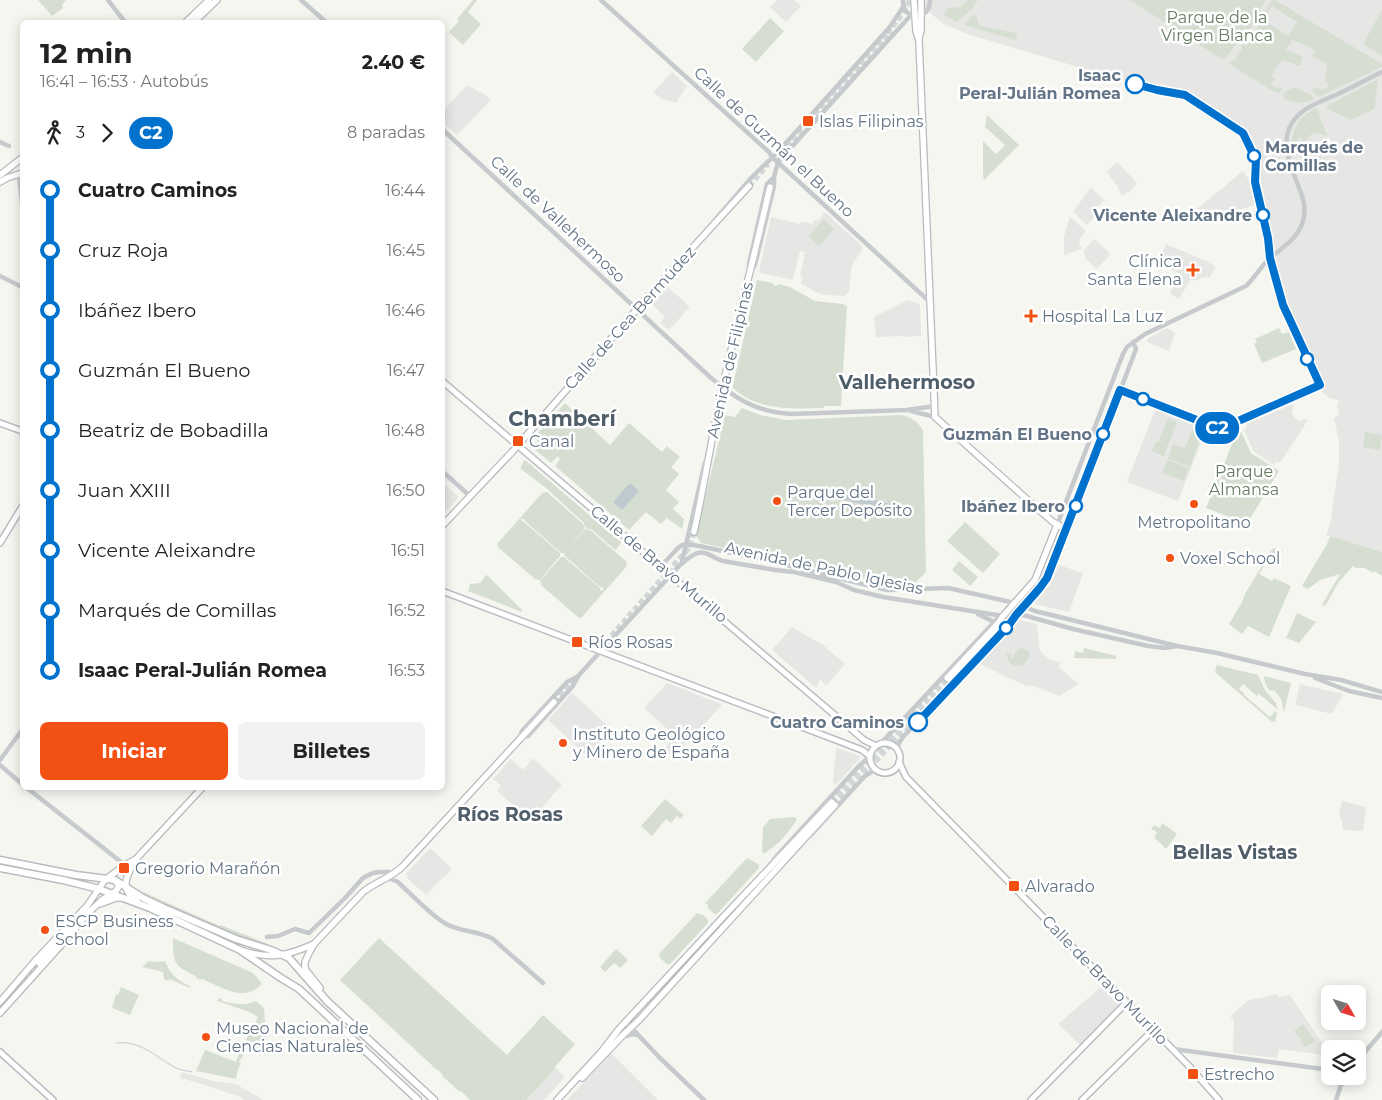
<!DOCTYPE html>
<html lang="es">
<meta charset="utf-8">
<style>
body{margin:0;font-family:Montserrat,sans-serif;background:#f2f2f2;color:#222;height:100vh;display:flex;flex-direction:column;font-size:19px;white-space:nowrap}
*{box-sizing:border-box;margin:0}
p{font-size:16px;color:#767676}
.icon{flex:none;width:28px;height:28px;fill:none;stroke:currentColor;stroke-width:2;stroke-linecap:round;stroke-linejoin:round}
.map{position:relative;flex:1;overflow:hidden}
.side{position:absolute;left:20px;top:20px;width:425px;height:770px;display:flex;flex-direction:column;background:#fff;border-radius:8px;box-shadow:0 2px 12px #0003}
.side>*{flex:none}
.badge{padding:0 10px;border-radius:16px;font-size:18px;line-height:32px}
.needle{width:32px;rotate:129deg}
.fabs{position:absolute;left:1321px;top:985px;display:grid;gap:10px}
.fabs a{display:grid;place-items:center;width:45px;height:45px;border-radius:8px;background:#fff;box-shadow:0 2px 12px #0003;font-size:25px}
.map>.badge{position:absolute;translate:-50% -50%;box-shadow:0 0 0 2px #fff}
.legs{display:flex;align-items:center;gap:8px;height:55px;padding:0 20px;font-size:16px}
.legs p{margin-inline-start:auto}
.summary{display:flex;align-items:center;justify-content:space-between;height:85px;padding:0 20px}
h1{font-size:28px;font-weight:700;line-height:38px}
.button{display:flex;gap:10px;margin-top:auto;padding:10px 20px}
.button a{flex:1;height:58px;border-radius:8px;background:#f35014;color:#fff;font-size:20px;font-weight:700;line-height:58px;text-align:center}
.button a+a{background:#f2f2f2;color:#222}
ul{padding:0 20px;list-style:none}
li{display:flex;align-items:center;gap:18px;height:60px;font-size:19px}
li i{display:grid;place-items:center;width:8px;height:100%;margin:0 6px;background:currentColor}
li i::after{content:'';width:12px;height:12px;margin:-6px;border:4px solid;border-radius:50%;background:#fff}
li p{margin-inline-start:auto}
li:first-child i{background:linear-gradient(#0000 50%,currentColor 0)}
li:last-child i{background:linear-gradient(currentColor 50%,#0000 0)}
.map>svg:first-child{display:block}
.built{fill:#e6e7e5}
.green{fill:#d6ded2}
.water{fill:#becacf}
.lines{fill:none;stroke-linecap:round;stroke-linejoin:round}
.stream{stroke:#becacf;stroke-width:1}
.primary-tunnel{stroke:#d1d6d6;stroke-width:5.5;stroke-dasharray:5.5 3;stroke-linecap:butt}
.secondary-casing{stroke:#b9bdc2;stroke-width:8}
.primary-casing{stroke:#b7bbbf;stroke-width:8}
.trunk-casing{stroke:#b9bbbe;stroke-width:9}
.tertiary{stroke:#c7cacd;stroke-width:4.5}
.secondary{stroke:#fff;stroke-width:5}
.primary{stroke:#fff;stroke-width:5.5}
.trunk{stroke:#fff;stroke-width:6}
.line-1-casing{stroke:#fff;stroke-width:11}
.line-1{stroke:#0072ce;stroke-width:8}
.stop-1-dot{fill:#fff;stroke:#0072ce;stroke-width:2.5}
.poi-dot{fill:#f35014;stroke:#fff;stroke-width:2}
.labels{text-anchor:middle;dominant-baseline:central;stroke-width:5;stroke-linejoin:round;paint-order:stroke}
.park-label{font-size:16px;fill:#667c61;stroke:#fff}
.stop-label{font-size:16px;font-weight:bold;fill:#627485;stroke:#fff;text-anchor:end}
.poi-label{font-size:16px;fill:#627485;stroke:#fff;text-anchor:start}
.street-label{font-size:16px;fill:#627485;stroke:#fff}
.quarter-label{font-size:19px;font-weight:bold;fill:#505e6a;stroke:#fff}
.district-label{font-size:21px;font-weight:bold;fill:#505e6a;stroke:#fff}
</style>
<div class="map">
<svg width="1382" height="1100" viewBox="0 0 1382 1100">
<rect width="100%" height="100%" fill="#f6f6f1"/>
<path class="built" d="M777,0H794L801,6L786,22L770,7Z
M913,0H1382V552L1326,535L1330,524L1339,465V440L1334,419L1339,414L1337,407L1339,400L1329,398L1322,392L1283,305L1270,258L1268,238L1255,182L1256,160L1243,133L1212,112L1182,94L1157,90L1135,84L967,34L944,24Z
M672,72L687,86L676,103L662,99L653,93Z
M467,85L484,94L491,100L457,135L443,122V111Z
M1117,162L1137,183L1129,193L1127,192L1122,196L1117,186L1107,172Z
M1243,171L1249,180L1255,205L1235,211L1223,219H1209L1204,217L1197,209Z
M1091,187L1104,200L1096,209L1099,212L1087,225L1073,212Z
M825,212L862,246V250L853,263L851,270L849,292L845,296L826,295L818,293L805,286L806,285L801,284L803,277L800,276L805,252L800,251L793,280L761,273L759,271L771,217L800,224L801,221L812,224L814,220L818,221Z
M1070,217L1086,231L1080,239L1079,243L1082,249L1064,255V237L1066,228Z
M1094,239L1111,254L1097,269L1086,259L1083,251Z
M1166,244L1208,262L1216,267L1210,277L1201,278L1196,281L1191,279L1179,299L1170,294L1180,274L1158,263Z
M668,287L690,307L669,330L660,323L665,317L652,304Z
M908,300L920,304L921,336L903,337V336L876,337L874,317Z
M1167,328L1175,333L1169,351L1147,342V339Z
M1293,404L1294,406L1292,412L1295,418L1300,421L1306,419L1308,420L1280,463L1276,462L1274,465L1254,452L1244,430L1246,429L1247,424Z
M1155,410L1206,430L1178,501L1127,482Z
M442,482L458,496V498L443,515Z
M1059,565L1083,573L1069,612L1034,604L1050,585Z
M1019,620L1037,624L1039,648L1042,653L1049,659L1061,663L1058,667L1079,684L1059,696L1037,687L1029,685L1028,687L980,664V662Z
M792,627L823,645L845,664L826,686L820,679L816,688L772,650Z
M667,683L721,704V706L673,758L663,750L675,736L644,708Z
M1300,684L1343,694L1332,714L1295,705Z
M572,693L612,729V732L588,757L548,720Z
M836,748L860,756V758L836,785L833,783Z
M533,758L561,784V786L534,816L527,809L522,814L497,791L501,786L493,779L511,759L523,770Z
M1342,801L1366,807L1363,831L1343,830V826L1339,813Z
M429,849H431L452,869L446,876L443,877L426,895L407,878L408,876L406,874Z
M1101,987L1119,1005L1080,1045L1058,1024Z
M1279,994L1277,997L1290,995L1323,1044V1055L1279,1049L1277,1058L1233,1053L1234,1021L1230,1016L1249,1000Z
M610,1052L658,1100H567L608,1056Z
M556,1068L565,1077L544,1100H526Z
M182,1072L213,1081L236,1084L260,1098L262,1100H243V1098L199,1083L180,1078Z"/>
<path class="green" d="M38,0H66L62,5L63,8L52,16Z
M473,0H477L468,12L481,24L463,45L449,32L459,21L457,19Z
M968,0H978L971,10L957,22L944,15L948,8L960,7Z
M1130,0H1266L1257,14L1250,31L1237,43L1226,58L1223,60Z
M1272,0H1275L1382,64V67L1318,97L1312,91L1314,87L1322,90L1323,88L1327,89L1329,84L1325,82L1327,64L1312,56L1315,51L1310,47L1292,40L1286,50L1303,57L1300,66L1282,60L1275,69L1272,76L1275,79L1271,84C1275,88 1278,89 1284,88L1278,93L1271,90L1232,66L1230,63L1232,60L1234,61L1242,49L1241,47L1243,44L1246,46L1255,37L1254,35C1257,29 1258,23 1265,21L1288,36L1297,22L1272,6L1266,15H1265L1264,14Z
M1382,10V56L1363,44Z
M973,15L977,17L978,22L981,26L1017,33L1016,40L964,25Z
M770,18L784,31L756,62L742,49Z
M1378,79L1375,106L1374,109L1371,111L1350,120L1325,107Z
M1296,88L1310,94L1314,99C1306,104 1295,103 1286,100L1283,96C1286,90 1290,88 1296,88Z
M1317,108L1327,136C1315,132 1312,131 1305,142L1300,137L1292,148L1291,146C1294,126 1298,117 1317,108Z
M987,115L1019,145L984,180L983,175V141L996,154L1005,145L985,127Z
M824,219L834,229L819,246L808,236Z
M757,280L773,283L774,286H777L778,284L790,287L815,301L843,304L847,306L841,406H824V408C793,409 758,411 733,388V385Z
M1279,328L1282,334L1289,332L1296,349L1262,363L1254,344L1257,342L1255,339Z
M565,403L610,445L629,423L662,452L667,446L680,457L671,467L679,474L666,490L679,502L673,509L684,519L682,529L667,518L661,524L646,512L629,530L555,466L560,459L558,456L551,463L534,449L537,445V438L535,436Z
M742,408L760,415L786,420L900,415C910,416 917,421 923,430L926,572L914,584L909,585L884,583L701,543L696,536L725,415L735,417Z
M1168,418L1177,422L1164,456L1152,451L1156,441L1168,445L1159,441Z
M1239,427L1251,453L1279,471L1247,524L1206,508Z
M1193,428L1203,432L1190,467L1168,459L1173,444L1189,450L1185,448Z
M1365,432L1382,435L1380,450L1363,447Z
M525,460L621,542L619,546L615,550L591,529H588L584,525V523L546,488L521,469V466L522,465L523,461Z
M1168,460L1189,468L1184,481L1162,473Z
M547,492L583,524L585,528L564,553H561L525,521V520L520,518L542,493Z
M520,518L522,521L524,522L560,553V556L540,580L535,579L499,548L497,544Z
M965,522L1000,554L983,573L947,541Z
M585,529L590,530L626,561L627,566L581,618L578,617L542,586L540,581L561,557H564L600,588L601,591L603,590V588L600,587L565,556L564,553Z
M1330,536L1382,552V576L1374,571V573L1364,568H1355L1354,566L1352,567L1338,583L1325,606L1322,605L1340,574L1320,580L1308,589L1302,586L1327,544Z
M1274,548L1283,551L1275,563L1270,560L1267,561L1259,574L1272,581L1274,578L1291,586L1269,637L1248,626L1242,634L1229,624L1241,604L1246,592L1264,563L1265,556Z
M959,561L978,577L970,586L952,570Z
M486,575L488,576L522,610V612L468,591L470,584L480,583Z
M1297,613L1316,622L1299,643L1286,638Z
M1021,648C1035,650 1029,659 1022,666H1015L1009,662L1011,660L1009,661L1006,654L1012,653L1011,656V659H1013L1015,652Z
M1084,648L1116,656V659L1074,658L1075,651L1083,653Z
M1217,665L1258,675L1265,690L1276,703L1278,710L1259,694L1257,696L1243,684L1239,689L1244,693L1243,694L1270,717L1275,711L1277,713L1275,722L1271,721L1215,672Z
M1264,676L1291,683L1284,712L1281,699L1274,690L1270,691C1266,687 1264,682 1264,676Z
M665,799L684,815L680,819L677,816L671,823L666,819L652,836L641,826Z
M794,817L797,819C787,835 781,842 765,853H763L762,851L763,827L770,819Z
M1162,823L1177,834L1167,848H1165L1154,837L1157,832L1151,829L1154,825L1160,828Z
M747,858L753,861L759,865V868L717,914H714L708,908V905L705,903Z
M143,892L220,926L221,925L270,945L252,942L199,920L146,896Z
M697,913L703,915L708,920V923L670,964H667L661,959L659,954Z
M173,938L253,973L261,982V985C243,1003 222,987 202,979L201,980L196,978V976C173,966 173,962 173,938Z
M379,938L507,1055L543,1015L575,1044L555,1067L556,1068L526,1100H470L461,1091L459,1092L458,1090L442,1076L443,1075L438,1070H437L340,980Z
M616,949L628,960L620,968L614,963L605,972L600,967Z
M149,961L156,962L165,961C170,974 178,981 190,986V988L169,979L168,981L164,979L163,972L142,967Z
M121,987L139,995L130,1015L112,1008L116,994L118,995Z
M219,998L222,999V1001C235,1004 244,1006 256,1001L264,1008L267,1049L246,1051L239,1062L241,1063L238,1069L236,1079L196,1071L205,1050L236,1062L239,1053L258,1017L249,1012L218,1001H217Z
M1303,1024L1315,1040V1041L1306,1047H1304L1300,1041L1301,1039L1294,1031Z"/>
<path class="water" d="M630,483L639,491L622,510L613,502Z
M829,490H830L895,505L891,511L828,496Z"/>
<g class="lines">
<path class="stream" d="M117,1043C141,1040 157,1058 176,1068C181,1070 187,1071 192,1072"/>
<path class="primary-tunnel" d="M887,33L900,17L910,0
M778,161L789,145L892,32
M749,186L768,164
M606,642L688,549L691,542L694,532
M554,702L576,677
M832,802L947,678
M835,805L950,681
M0,1006L39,963"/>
<g class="secondary-casing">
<path id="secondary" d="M442,381L864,740L876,746
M0,423L22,431
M0,543L22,507
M442,591L836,740L862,750L870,756
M870 758a15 15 0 1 1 30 0a15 15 0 1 1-30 0Z
M899,762L906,777L1188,1065L1219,1100
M0,1052L53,1100
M1031,1100L1127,1002
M1082,1100L1154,1029"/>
</g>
<g class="primary-casing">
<path id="primary" d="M914,0L916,31L919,41L935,417L1030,502L1053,522L1062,527L1066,532L1047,578L1039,589L1016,615L1005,623L950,681
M186,22L209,0
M194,22L217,0
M919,39L921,30V0
M0,175L22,158
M0,182L7,178L22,173
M442,526L512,452L652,292L749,186
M694,532C704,487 711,442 720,398C736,327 754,257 770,187
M947,678L1000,621L1003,616L1035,580L1057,525
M137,901C118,889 127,875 136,859L202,788
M100,904L116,898H122
M244,951C271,960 289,955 314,944
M39,963L70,929
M320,988L305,969V962L309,953L314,944L363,892C375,882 391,878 403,866L554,702
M0,1002L35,961L87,906L105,880L125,865L136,859
M0,1013L63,943L87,914L103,899L116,891L119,886L116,882
M582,1078L624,1034L639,1020L835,805
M557,1100L602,1051L619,1029L725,915L832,802"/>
</g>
<g class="trunk-casing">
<path id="trunk" d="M0,860L76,875L115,880L143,898L164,908L236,939L271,950L289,958L327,1001L434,1100
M0,868L63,880L99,889L150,908L240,950L281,978L299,989L418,1100"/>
</g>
<path class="tertiary" d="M108,0L125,22
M301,0L326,22
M601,0L769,152L772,157L931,303
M903,0C902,21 930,22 930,0
M442,129L710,377C736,399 756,412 791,414L907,410L935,406
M0,142L9,146
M19,175L22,203
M714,221L752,177L777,153L889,28L903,7
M749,268V264L767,184L774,177
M751,271L755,265L774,186V177L778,162L911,15
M0,276L22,287
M911,411L935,417
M442,471L470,496
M1057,525L1123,354L1127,347L1145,334L1246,286C1254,278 1259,270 1266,262C1278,250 1296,241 1302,224C1308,208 1302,195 1296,180C1285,153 1278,128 1306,109C1314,104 1322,101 1331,97C1348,90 1365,80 1382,72
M1066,532L1133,357L1136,349L1133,342
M682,562L705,462
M661,566L678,548L682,545H694L766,560L887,590L948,588L1015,603L1035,611L1177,646L1217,653L1305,674L1341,680L1382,692
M1020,607L1022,601L1028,596V589
M978,614L992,621V625
M1315,678L1349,691L1382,698
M519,739L522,731L567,682L577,677
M520,739L528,736L572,687L579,675L589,664L680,565C690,557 698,547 712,556C716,558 718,560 723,561L775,570L794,572L836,582L854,590L883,597L1003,616L1023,615L1073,629L1148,646L1165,648L1177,646
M881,743L997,619L1001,617
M897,749L899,743L903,737L1006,628L1014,618
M0,760L22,730
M0,765L22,784
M27,788L125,865
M810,836L865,776L876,769
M774,859L857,768L870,756
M385,879H391L398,882C411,894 433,918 448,925C463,932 479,931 493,939L543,983
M267,937L278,936L295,929L309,933L345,898L363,878L373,873L379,872H390L393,875
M626,1022L659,1057L704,1100
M626,1036L632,1034L637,1035
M1173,1049L1330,1070
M1358,1060L1382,1032
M1336,1100L1344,1076"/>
<use href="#secondary" class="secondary"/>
<use href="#primary" class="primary"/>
<use href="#trunk" class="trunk"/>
</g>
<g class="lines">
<g class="line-1-casing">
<path id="line-1" d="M918,722L1009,625L1016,615L1039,589L1047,578L1120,390L1220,429L1320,385L1283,305L1270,258L1268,238L1255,182L1256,160L1243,133L1185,95L1157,90L1135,84"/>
</g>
<use href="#line-1" class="line-1"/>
</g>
<g class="stop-1-dot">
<circle cx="1135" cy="84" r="9"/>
<circle cx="1254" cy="156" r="6"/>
<circle cx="1263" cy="215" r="6"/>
<circle cx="1307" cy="359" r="6"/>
<circle cx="1143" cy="399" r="6"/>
<circle cx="1103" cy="434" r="6"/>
<circle cx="1076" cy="506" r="6"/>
<circle cx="1006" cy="628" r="6"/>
<circle cx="918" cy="722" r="9"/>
</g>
<g class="poi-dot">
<rect x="802" y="115" width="12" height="12" rx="2.5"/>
<path d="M1190.5 262.5h5v5h5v5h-5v5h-5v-5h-5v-5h5z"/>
<path d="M1028.5 308.5h5v5h5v5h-5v5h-5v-5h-5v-5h5z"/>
<rect x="512" y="435" width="12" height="12" rx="2.5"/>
<circle cx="777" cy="501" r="5"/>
<circle cx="1194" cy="504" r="5"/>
<circle cx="1170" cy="558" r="5"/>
<rect x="571" y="636" width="12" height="12" rx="2.5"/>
<circle cx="563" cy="743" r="5"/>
<rect x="118" y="862" width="12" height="12" rx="2.5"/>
<rect x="1008" y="880" width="12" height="12" rx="2.5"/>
<circle cx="45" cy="930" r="5"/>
<circle cx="206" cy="1037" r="5"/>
<rect x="1187" y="1068" width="12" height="12" rx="2.5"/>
</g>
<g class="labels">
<g class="park-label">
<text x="1217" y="17">Parque de la<tspan x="1217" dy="18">Virgen Blanca</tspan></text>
<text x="1244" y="471">Parque<tspan x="1244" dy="18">Almansa</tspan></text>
</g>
<g class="stop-label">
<text x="1121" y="75">Isaac<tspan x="1121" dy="18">Peral-Julián Romea</tspan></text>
<text x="1265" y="147" text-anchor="start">Marqués de<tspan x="1265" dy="18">Comillas</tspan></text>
<text x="1252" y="215">Vicente Aleixandre</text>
<text x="1092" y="434">Guzmán El Bueno</text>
<text x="1065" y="506">Ibáñez Ibero</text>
<text x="904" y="722">Cuatro Caminos</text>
</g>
<g class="poi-label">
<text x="819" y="121">Islas Filipinas</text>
<text x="1182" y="261" text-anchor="end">Clínica<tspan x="1182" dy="18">Santa Elena</tspan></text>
<text x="1042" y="316">Hospital La Luz</text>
<text x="529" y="441">Canal</text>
<text x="787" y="492">Parque del<tspan x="787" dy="18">Tercer Depósito</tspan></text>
<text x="1194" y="522" text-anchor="middle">Metropolitano</text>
<text x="1180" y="558">Voxel School</text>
<text x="588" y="642">Ríos Rosas</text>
<text x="573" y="734">Instituto Geológico<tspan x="573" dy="18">y Minero de España</tspan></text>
<text x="135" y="868">Gregorio Marañón</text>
<text x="1025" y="886">Alvarado</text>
<text x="55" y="921">ESCP Business<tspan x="55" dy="18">School</tspan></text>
<text x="216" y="1028">Museo Nacional de<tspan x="216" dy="18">Ciencias Naturales</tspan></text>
<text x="1204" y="1074">Estrecho</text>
</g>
<g class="street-label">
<text transform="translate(774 142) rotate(43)">Calle de Guzmán el Bueno</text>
<text transform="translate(558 219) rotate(43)">Calle de Vallehermoso</text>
<text transform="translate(630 318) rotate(-48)">Calle de Cea Bermúdez</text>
<text transform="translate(730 360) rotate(-77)">Avenida de Filipinas</text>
<text transform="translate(659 564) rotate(40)">Calle de Bravo Murillo</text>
<text transform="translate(824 568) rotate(12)">Avenida de Pablo Iglesias</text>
<text transform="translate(1105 980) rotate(46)">Calle de Bravo Murillo</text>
</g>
<g class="quarter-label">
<text x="907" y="382">Vallehermoso</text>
<text x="510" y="814">Ríos Rosas</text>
<text x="1235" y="852">Bellas Vistas</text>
</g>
<g class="district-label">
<text x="562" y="418">Chamberí</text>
</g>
</g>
</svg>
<div class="fabs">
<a><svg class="needle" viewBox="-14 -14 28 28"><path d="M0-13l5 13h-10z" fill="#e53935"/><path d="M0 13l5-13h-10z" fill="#767676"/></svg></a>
<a><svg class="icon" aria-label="layers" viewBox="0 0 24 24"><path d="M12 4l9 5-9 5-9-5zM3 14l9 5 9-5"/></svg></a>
</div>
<b class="badge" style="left:1217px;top:428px;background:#0072ce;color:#fff">C2</b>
<section class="side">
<div class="summary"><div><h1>12 min</h1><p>16:41 – 16:53 · Autobús</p></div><b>2.40 €</b></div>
<div class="legs"><svg class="icon" aria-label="walk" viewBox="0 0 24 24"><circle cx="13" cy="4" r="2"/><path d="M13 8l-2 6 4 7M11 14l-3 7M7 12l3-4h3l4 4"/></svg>3<svg class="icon" aria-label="forward" viewBox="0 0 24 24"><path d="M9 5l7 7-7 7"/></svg><b class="badge" style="background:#0072ce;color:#fff">C2</b><p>8 paradas</p></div>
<ul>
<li><i style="color:#0072ce"></i><b>Cuatro Caminos</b><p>16:44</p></li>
<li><i style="color:#0072ce"></i><span>Cruz Roja</span><p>16:45</p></li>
<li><i style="color:#0072ce"></i><span>Ibáñez Ibero</span><p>16:46</p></li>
<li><i style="color:#0072ce"></i><span>Guzmán El Bueno</span><p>16:47</p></li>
<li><i style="color:#0072ce"></i><span>Beatriz de Bobadilla</span><p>16:48</p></li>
<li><i style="color:#0072ce"></i><span>Juan XXIII</span><p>16:50</p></li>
<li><i style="color:#0072ce"></i><span>Vicente Aleixandre</span><p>16:51</p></li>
<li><i style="color:#0072ce"></i><span>Marqués de Comillas</span><p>16:52</p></li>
<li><i style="color:#0072ce"></i><b>Isaac Peral-Julián Romea</b><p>16:53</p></li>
</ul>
<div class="button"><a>Iniciar</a><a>Billetes</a></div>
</section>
</div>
